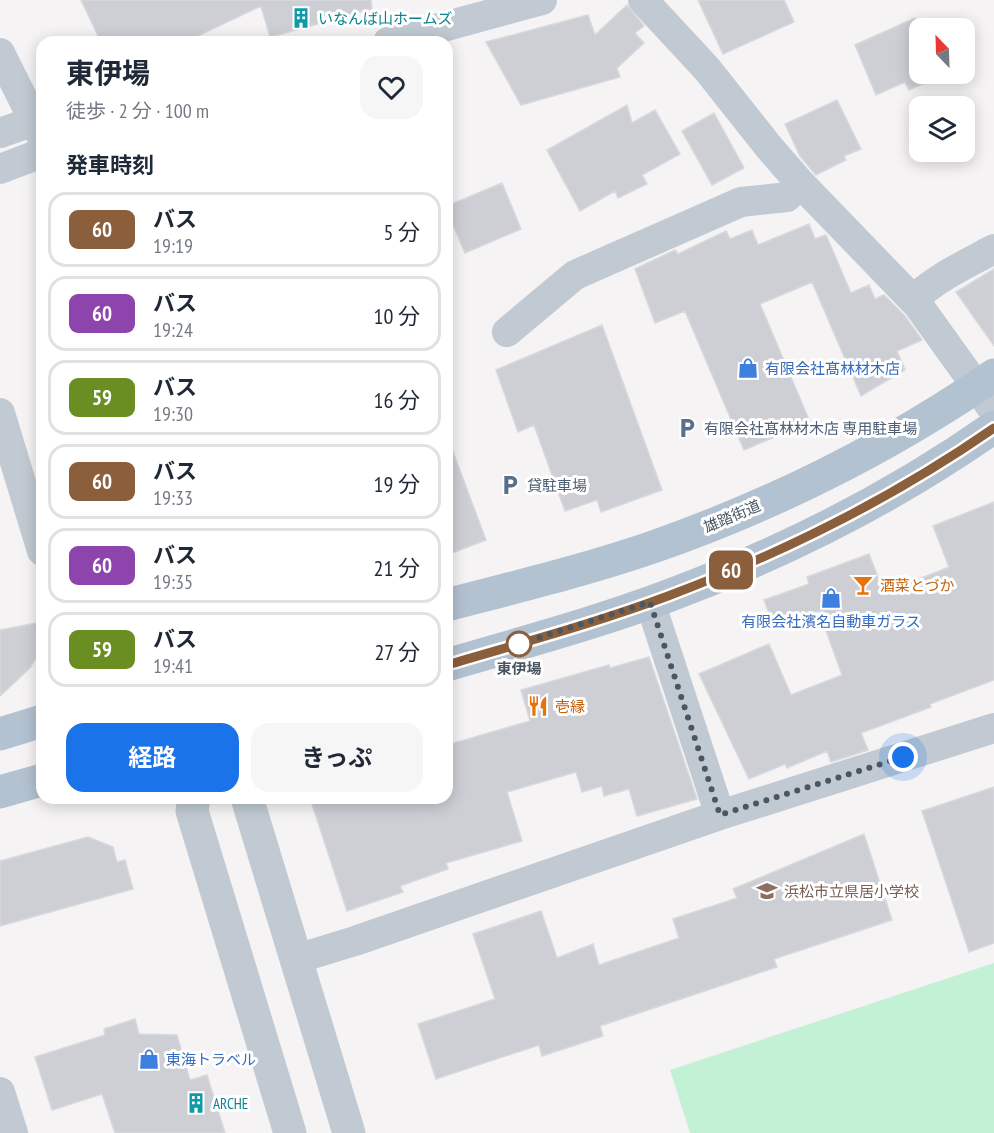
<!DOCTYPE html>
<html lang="ja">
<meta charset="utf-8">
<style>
body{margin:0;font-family:"PT Sans Narrow","Noto Sans JP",sans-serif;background:#f6f6f7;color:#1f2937;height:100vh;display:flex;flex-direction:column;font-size:22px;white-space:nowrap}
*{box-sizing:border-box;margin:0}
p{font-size:20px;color:#747a83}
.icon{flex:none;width:33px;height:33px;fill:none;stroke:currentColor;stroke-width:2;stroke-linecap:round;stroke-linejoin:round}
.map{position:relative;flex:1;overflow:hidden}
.panel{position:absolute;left:36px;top:36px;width:417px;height:768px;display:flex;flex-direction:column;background:#fff;border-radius:18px;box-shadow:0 3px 15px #0003}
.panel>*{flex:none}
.badge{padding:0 12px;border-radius:9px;font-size:21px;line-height:39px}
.needle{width:39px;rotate:337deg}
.fabs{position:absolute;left:909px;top:18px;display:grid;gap:12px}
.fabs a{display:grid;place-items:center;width:66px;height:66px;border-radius:12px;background:#fff;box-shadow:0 3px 15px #0003;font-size:30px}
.you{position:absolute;width:30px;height:30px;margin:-15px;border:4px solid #fff;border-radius:50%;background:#1a73e8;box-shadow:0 0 0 9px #1a73e833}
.map>.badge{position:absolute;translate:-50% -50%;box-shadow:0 0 0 3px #fff}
h2{padding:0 30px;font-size:22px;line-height:54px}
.round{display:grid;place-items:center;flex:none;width:63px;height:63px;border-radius:18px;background:#f6f6f7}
.head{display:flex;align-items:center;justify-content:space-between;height:102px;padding:0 30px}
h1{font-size:28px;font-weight:700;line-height:45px}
.primary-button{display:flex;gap:12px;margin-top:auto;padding:12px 30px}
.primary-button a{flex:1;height:69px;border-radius:18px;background:#1a73e8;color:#fff;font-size:24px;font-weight:700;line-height:69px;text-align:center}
.primary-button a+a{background:#f6f6f7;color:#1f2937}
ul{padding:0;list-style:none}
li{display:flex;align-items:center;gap:18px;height:75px;margin:0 12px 9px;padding:0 18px;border:3px solid #e0e1e3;border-radius:18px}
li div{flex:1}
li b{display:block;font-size:22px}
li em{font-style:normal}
li .badge{min-width:66px;font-weight:700;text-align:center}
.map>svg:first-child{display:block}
.green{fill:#c3f1d5}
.building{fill:#cdcfd5;stroke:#d7d9de;stroke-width:1.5}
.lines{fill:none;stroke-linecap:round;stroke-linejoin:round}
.minor{stroke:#c1cad2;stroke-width:30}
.tertiary{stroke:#c1cad2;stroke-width:33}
.primary{stroke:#b3c2d1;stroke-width:33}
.line-casing{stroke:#fff;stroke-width:14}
.line{stroke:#8b5e3c;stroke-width:9}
.walk{stroke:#4a5661;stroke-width:6;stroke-dasharray:0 10.8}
.stop-dot{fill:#fff;stroke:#8b5e3c;stroke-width:3}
.labels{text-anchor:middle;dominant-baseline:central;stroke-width:6;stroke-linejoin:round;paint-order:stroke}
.culture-label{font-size:15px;fill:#0d838f;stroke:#fff;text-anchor:start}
.shop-label{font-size:15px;fill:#366cbe;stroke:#fff;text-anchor:start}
.service-label{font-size:15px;fill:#4e5e75;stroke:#fff;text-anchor:start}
.street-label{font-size:15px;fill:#4a5661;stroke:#fff}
.food-label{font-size:15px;fill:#c56008;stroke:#fff;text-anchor:start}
.stop-label{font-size:15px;font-weight:bold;fill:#4a5661;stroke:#fff}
.education-label{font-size:15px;fill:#785e54;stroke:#fff;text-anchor:start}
</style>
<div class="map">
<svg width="994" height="1133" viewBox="0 0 994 1133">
<rect width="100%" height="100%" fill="#f5f3f3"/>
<path class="green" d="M994,963V1133H690L670,1070Z"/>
<path class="building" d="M81,0H371L372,9L270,37L261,6L185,42H101Z
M698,0H784L794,22L723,54Z
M627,5L644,26L635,33L644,43L617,68L620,77L521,105L486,42L588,15L595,35Z
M915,18L920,28V74H945L909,90L905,82L876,95L855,45Z
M837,100L861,149L844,156L846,160L816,175L800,156L785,124Z
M627,105L632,123L655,110L680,154L642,175L647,184L618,198L615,191L580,211L547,150Z
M714,113L744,168L712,185L682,131Z
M502,183L521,229L465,253L447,211V206Z
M809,224L815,239L826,235L851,293L869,285L875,299L884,295L905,316L922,340L897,351L905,370L861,396L812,282L760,304L810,422L744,450L685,311L655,323L635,269L675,250L678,254L726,231L730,239L752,230L758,245Z
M994,269V346L956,292Z
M602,325L662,490L601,512L597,500L565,511L534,425L518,432L496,370Z
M450,444L486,540L447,555V445Z
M994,502V680L930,704L931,707L861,733L868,750L831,762L827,751L787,768L785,764L749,779L699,674L769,644L791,695L842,675L819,611L774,627L764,600L809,584L807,577L869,554L884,593L949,567L933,526Z
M42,622V637L36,658L30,668L0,696V630Z
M649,657L697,799L637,816L629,789L604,796L602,786L582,792L576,772L507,792L522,841L446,863L448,869L400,886L403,892L347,911L310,798H447V745L530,721L521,690L609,665L610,668Z
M994,787V943L969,952L922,811Z
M864,834L892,920L774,959L777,967L600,1026L603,1036L542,1056L539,1045L436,1079L418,1024L495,999L473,934L541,911L557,958L593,944L599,965L679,938L673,919L737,898L733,889Z
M88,837L113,847L117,862L125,860L133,889L0,926V861Z
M135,1019L139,1034L177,1035L190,1080L207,1075L225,1133H115L102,1094L52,1110L35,1057L105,1035L104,1029Z"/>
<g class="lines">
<path class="minor" d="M643,0L707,69L768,146L801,184L918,305L994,411
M388,42L542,0
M0,53L42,137
M0,133L34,121
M0,169L42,153
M913,300C936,278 966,264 994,249
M507,332L575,275L741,202L787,197L801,184
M0,413L42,551
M650,602L720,815
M296,959L355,941L720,815L994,728
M0,1092L13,1133"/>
<path class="tertiary" d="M194,798L192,811L290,1133
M247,798L349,1133"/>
<path class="primary" d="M447,605C516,587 586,570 653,547C773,505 889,447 994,375
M447,665C521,643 596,623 668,596C783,553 893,498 994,427
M0,734L42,721
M0,792L42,780"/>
</g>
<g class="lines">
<g class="line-casing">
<path id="line" d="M447,665C521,643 596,623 668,596C783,553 893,498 994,428"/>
</g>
<use href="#line" class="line"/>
<path class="walk" d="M519,644L650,602L720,815L903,757"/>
</g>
<defs>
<g id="building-bare" transform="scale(1.62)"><path d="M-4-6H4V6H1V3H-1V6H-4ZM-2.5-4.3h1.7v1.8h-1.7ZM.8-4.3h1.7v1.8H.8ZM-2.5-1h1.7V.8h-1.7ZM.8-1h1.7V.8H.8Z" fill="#0f9aa8" stroke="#fff" stroke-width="2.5" paint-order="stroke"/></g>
<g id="shop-bare" transform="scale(1.62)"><path d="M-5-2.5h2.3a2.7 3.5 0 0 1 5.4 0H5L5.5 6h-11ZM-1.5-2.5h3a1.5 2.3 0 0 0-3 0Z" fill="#3f7fe0" stroke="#fff" stroke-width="2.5" paint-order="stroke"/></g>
<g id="parking-bare" transform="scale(1.62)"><path d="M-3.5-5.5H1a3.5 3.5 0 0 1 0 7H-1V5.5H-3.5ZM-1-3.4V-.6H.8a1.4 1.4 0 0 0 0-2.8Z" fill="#5c6f8a" stroke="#fff" stroke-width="2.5" paint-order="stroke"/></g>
<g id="bar-bare" transform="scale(1.62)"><path d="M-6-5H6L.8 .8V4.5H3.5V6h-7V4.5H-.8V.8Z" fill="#e8710a" stroke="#fff" stroke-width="2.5" paint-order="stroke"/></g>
<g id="restaurant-bare" transform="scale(1.62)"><path d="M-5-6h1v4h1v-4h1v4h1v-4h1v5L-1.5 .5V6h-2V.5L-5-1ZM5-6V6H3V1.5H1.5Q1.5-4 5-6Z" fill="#e8710a" stroke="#fff" stroke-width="2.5" paint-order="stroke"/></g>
<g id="school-bare" transform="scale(1.62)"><path d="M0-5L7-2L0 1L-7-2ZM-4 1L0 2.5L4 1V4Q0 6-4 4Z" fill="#8d6e63" stroke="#fff" stroke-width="2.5" paint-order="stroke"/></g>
</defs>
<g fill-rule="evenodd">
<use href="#building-bare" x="301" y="18"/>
<use href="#shop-bare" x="748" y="368"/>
<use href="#parking-bare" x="687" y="428"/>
<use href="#parking-bare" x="510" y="485"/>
<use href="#bar-bare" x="863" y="585"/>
<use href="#shop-bare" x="831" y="598"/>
<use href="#restaurant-bare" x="538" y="706"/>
<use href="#school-bare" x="767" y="891"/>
<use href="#shop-bare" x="149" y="1059"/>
<use href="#building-bare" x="196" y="1103"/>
</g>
<circle class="stop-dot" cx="519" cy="644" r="12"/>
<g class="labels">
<g class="culture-label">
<text x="318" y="18">いなんば山ホームズ</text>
<text x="213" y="1103">ARCHE</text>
</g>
<g class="shop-label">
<text x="765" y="368">有限会社髙林材木店</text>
<text x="831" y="621" text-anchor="middle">有限会社濱名自動車ガラス</text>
<text x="166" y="1059">東海トラベル</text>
</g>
<g class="service-label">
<text x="704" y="428">有限会社髙林材木店 専用駐車場</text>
<text x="527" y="485">貸駐車場</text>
</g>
<g class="street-label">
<text transform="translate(732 516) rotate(-23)">雄踏街道</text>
</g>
<g class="food-label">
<text x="880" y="585">酒菜とづか</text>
<text x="555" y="706">壱縁</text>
</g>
<g class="stop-label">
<text x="519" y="668">東伊場</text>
</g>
<g class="education-label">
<text x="784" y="891">浜松市立県居小学校</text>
</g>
</g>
</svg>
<div class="fabs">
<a><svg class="needle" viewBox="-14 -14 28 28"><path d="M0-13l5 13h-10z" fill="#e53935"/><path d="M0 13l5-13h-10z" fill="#747a83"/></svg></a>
<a><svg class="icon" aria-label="layers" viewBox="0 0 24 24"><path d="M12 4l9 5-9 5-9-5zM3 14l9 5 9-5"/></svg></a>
</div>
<div class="you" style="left:903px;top:757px"></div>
<b class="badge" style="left:731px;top:570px;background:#8b5e3c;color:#fff">60</b>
<section class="panel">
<div class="head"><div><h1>東伊場</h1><p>徒歩 · 2 分 · 100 m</p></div><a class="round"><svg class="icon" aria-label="heart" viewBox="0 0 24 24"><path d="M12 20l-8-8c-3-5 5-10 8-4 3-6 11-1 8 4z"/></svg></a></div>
<h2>発車時刻</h2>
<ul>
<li><span class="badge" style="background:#8b5e3c;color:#fff">60</span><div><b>バス</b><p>19:19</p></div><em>5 分</em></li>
<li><span class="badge" style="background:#8e44ad;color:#fff">60</span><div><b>バス</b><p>19:24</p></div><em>10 分</em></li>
<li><span class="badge" style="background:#6b8e23;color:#fff">59</span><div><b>バス</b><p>19:30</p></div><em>16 分</em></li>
<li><span class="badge" style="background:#8b5e3c;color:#fff">60</span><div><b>バス</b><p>19:33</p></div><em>19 分</em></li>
<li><span class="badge" style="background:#8e44ad;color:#fff">60</span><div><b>バス</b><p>19:35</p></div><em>21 分</em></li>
<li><span class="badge" style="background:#6b8e23;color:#fff">59</span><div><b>バス</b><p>19:41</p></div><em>27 分</em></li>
</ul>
<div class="primary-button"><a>経路</a><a>きっぷ</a></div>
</section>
</div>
